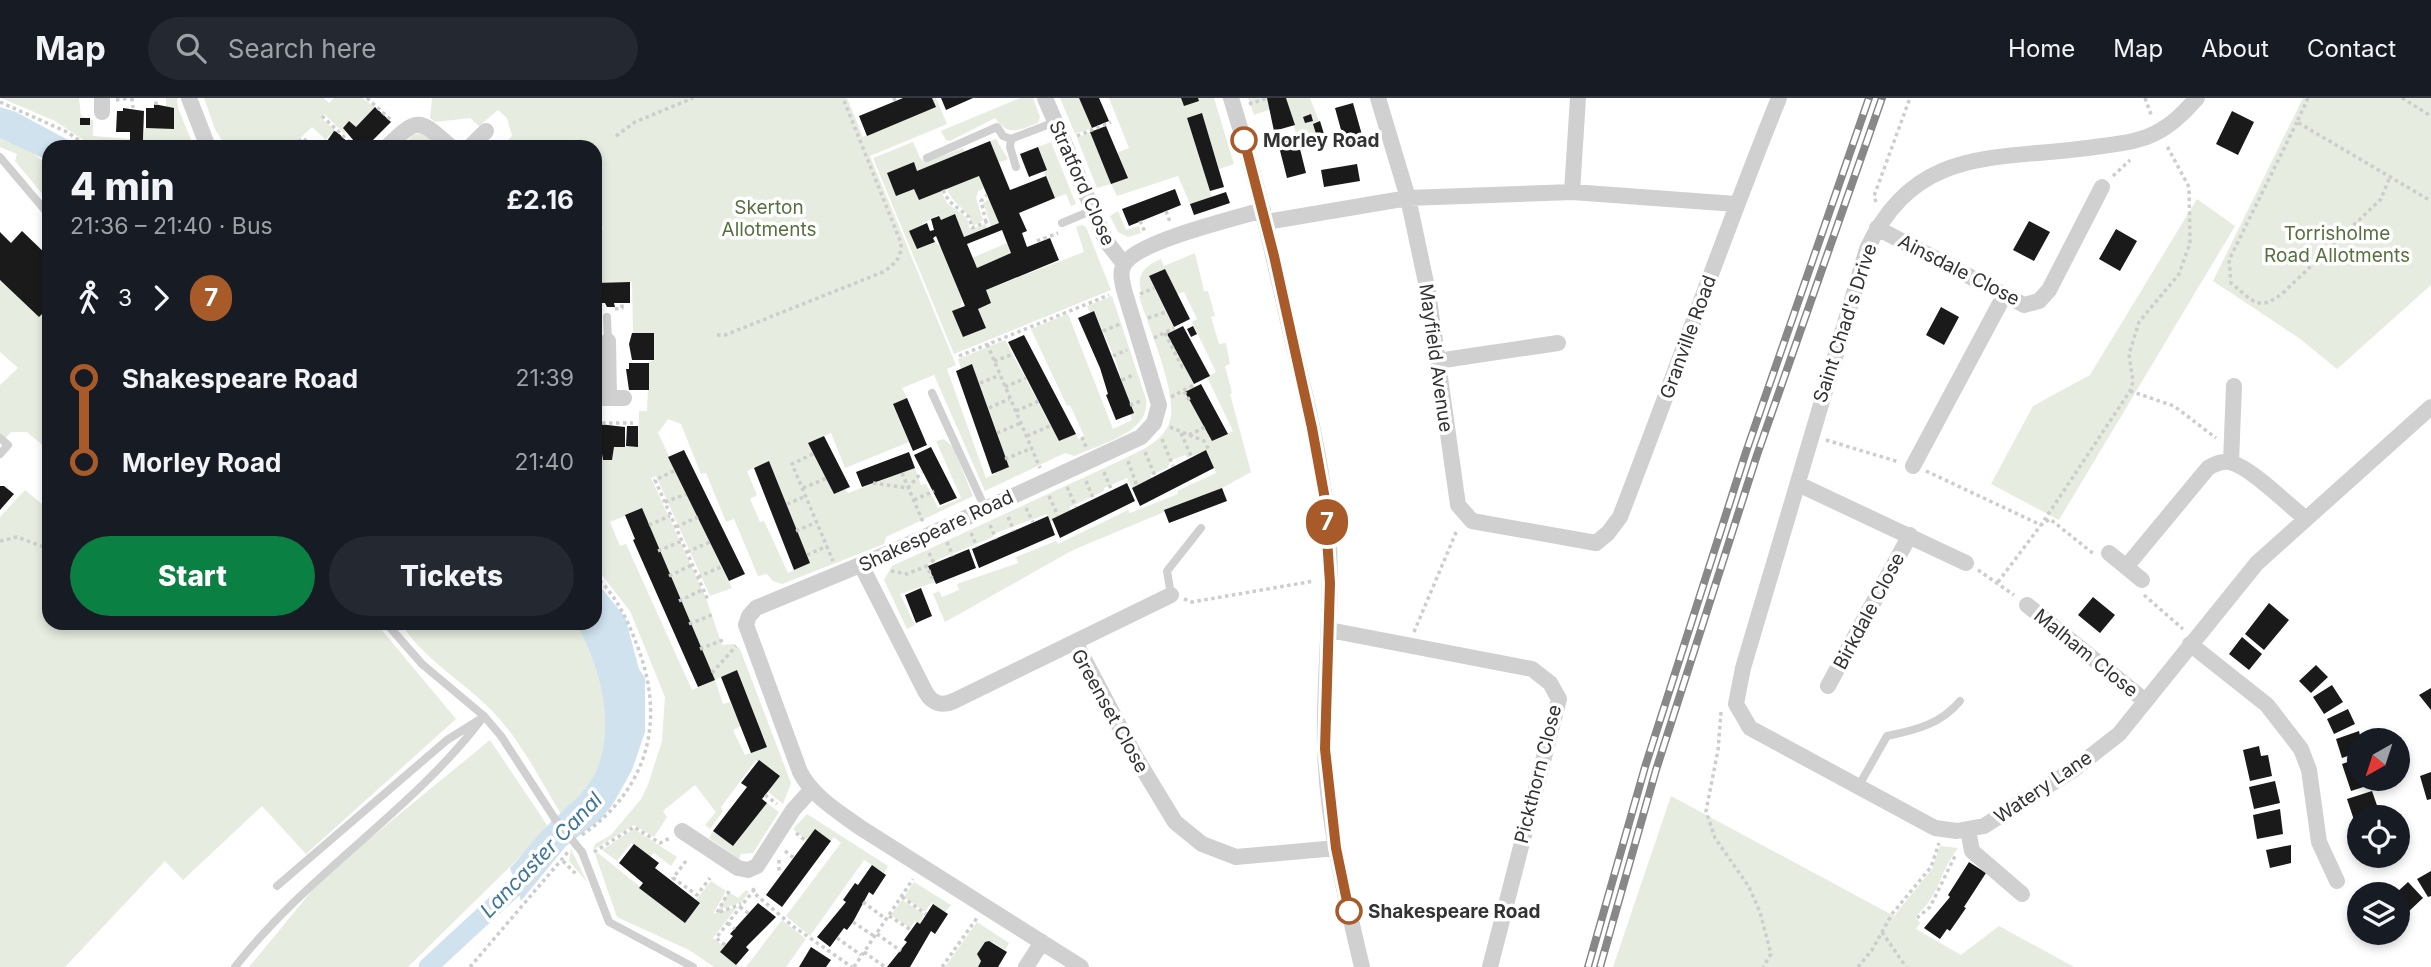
<!DOCTYPE html>
<meta charset="utf-8">
<style>
body{margin:0;font-family:Inter,sans-serif;background:#242831;color:#f1f3f6;height:100vh;display:flex;flex-direction:column;font-size:26px;white-space:nowrap}
*{box-sizing:border-box;margin:0}
p{font-size:23px;color:#9ea1a6}
.icon{flex:none;width:38px;height:38px;fill:none;stroke:currentColor;stroke-width:2;stroke-linecap:round;stroke-linejoin:round}
.map{position:relative;flex:1;overflow:hidden}
.panel{position:absolute;left:42px;top:42px;width:560px;height:490px;display:flex;flex-direction:column;background:#171b24;border-radius:21px;box-shadow:0 4px 10px #0003}
.panel>*{flex:none}
.badge{padding:0 14px;border-radius:23px;font-size:24px;line-height:46px}
.needle{width:46px;rotate:219deg}
.controls{position:absolute;left:2347px;top:630px;display:grid;gap:14px}
.controls a{display:grid;place-items:center;width:63px;height:63px;border-radius:50%;background:#171b24;box-shadow:0 4px 10px #0003;font-size:35px}
.map>.badge{position:absolute;translate:-50% -50%;box-shadow:0 0 0 4px #fff}
.legs{display:flex;align-items:center;gap:10px;height:77px;padding:0 28px;font-size:23px}
.legs p{margin-inline-start:auto}
.head{display:flex;align-items:center;justify-content:space-between;height:119px;padding:0 28px}
h1{font-size:38px;font-weight:800;line-height:52px}
.button{display:flex;gap:14px;margin-top:auto;padding:14px 28px}
.button a{flex:1;height:80px;border-radius:42px;background:#0b8043;color:#fff;font-size:28px;font-weight:800;line-height:80px;text-align:center}
.button a+a{background:#242831;color:#f1f3f6}
ul{padding:0 28px;list-style:none}
li{display:flex;align-items:center;gap:24px;height:84px;font-size:26px}
li i{display:grid;place-items:center;width:10px;height:100%;margin:0 9px;background:currentColor}
li i::after{content:'';width:18px;height:18px;margin:-9px;border:5px solid;border-radius:50%;background:#171b24}
li p{margin-inline-start:auto}
li:first-child i{background:linear-gradient(#0000 50%,currentColor 0)}
li:last-child i{background:linear-gradient(currentColor 50%,#0000 0)}
header{display:flex;align-items:center;gap:42px;box-sizing:border-box;height:98px;padding:0 35px;background:#171b24;border-bottom:2px solid #363941}
header strong{font-size:33px}
nav{display:flex;gap:38px;margin-inline-start:auto;font-size:24px}
.search{width:490px;height:63px;background:#242831;display:flex;align-items:center;gap:18px;box-sizing:border-box;padding:0 24px;border-radius:38px;color:#9ea1a6;font-size:26px}
.map>svg:first-child{display:block}
.green{fill:#e6ecdf;fill-rule:evenodd}
.water{fill:#cfe2ee}
.lines{fill:none;stroke-linecap:round;stroke-linejoin:round}
.canal{stroke:#cfe2ee;stroke-width:19}
.building{fill:#1a1a1a;fill-rule:evenodd}
.path{stroke:#cdcdcd;stroke-width:3.5;stroke-dasharray:3.5 3.5;stroke-linecap:butt}
.service{stroke:#d0d0d0;stroke-width:8}
.minor{stroke:#d0d0d0;stroke-width:16}
.rail-casing{stroke:#888;stroke-width:8}
.rail{stroke:#fff;stroke-width:5;stroke-dasharray:16;stroke-linecap:butt}
.service-bridge{stroke:#d0d0d0;stroke-width:8}
.line-1-casing{stroke:#fff;stroke-width:16}
.line-1{stroke:#a85b29;stroke-width:10}
.stop-1-dot{fill:#fff;stroke:#a85b29;stroke-width:3.5}
.labels{text-anchor:middle;dominant-baseline:central;stroke-width:7;stroke-linejoin:round;paint-order:stroke}
.stop-label{font-size:19px;font-weight:bold;fill:#333;stroke:#fff;text-anchor:start}
.street-label{font-size:19px;fill:#333;stroke:#fff}
.park-label{font-size:19px;fill:#56703f;stroke:#fff}
.water-label{font-size:21px;font-style:italic;fill:#3f7597;stroke:#fff}
</style>
<header>
<strong>Map</strong>
<div class="search"><svg class="icon" aria-label="search" viewBox="0 0 24 24"><circle cx="10" cy="10" r="6"/><path d="M15 15l6 6"/></svg>Search here</div>
<nav><a>Home</a><a>Map</a><a>About</a><a>Contact</a></nav>
</header>
<div class="map">
<svg width="2431" height="869" viewBox="0 0 2431 869">
<rect width="100%" height="100%" fill="#fff"/>
<path class="green" d="M1,0H79L81,18L93,22V38L143,42L145,30H173L166,10V0H177L178,10L194,49H94L55,23Z
M204,0H324L329,5L334,0H362L375,9L356,29L349,23L343,30L347,38L324,16L321,20L337,34L334,33L326,41L328,44L312,29L291,49H226L215,31Z
M432,0H847L863,39L935,9L932,0H936L947,26L870,58L956,267L947,271L986,380L995,376L1000,342L972,266L961,271L958,261L1005,242L1059,343L1076,336L1079,341L1084,338L1070,307L1067,308L1031,231L1068,216L1113,331L1132,322L1116,263L1094,213L1090,215L1087,208L1112,198L1146,301C1151,335 1100,346 1075,358L1065,355L985,393L934,277L902,290L907,300L893,307L909,344L845,370L831,335L808,345L834,396L845,391L848,395L915,370L921,387L926,386L938,410L961,400L936,343L944,341L953,349L973,398L886,439L884,446L782,486L773,483L767,476L758,478L734,421L726,424L706,375L701,376L681,326L668,321L658,335L732,490L710,498L656,378L651,380L706,500L722,547L734,546L740,551L791,685L783,706L768,694L780,677L756,662L721,709L723,713L710,731L705,727L716,714L695,687L663,713L667,719L654,739L634,727L593,752L595,746L611,737L641,701L648,687L662,643L665,599L630,513L595,468V359H599V350H601L603,362H612L614,349L638,348L639,313H647L649,265L654,262V236L633,235L632,184L595,185V157L602,150L595,139L603,130L595,122V49H501L512,38L507,20L498,12L479,28L470,20L435,24L430,20ZM769,363L810,465L788,475L764,423L760,424L750,401L757,397L747,373ZM642,411L715,582L692,592L626,446L620,448L610,424ZM737,572L767,648L745,657L733,632L741,628L730,604L723,606L715,582Z
M1020,0H1033L1040,19L1038,25C1019,32 1008,39 995,20L950,43L946,42L941,33Z
M1060,0H1079L1092,30L1075,36Z
M1109,0H1214L1234,66L1219,71L1202,16L1187,20L1212,99L1190,106L1178,78L1117,98L1111,86L1097,90L1077,40L1090,34L1111,86L1127,80L1117,55L1129,50Z
M1248,0H1267L1271,11L1254,17Z
M1286,0H1310L1328,46L1301,53Z
M2303,0H2431V187L2337,271L2299,240L2213,183Z
M422,34L439,47L428,49L424,45L419,49L402,48L413,37Z
M0,40L29,52L49,68V104L15,63L17,56L0,49Z
M996,41L1008,61L999,65L990,43Z
M913,44L920,60L926,64L963,50L965,53L917,73L914,64V91L919,102L941,93L947,105L967,120L970,132L985,126L987,130L964,139L955,116L941,122L938,117L910,133L917,151L935,144L941,149L962,201L960,210L953,213L963,239L986,230L978,211L991,205L986,192L1084,154L1076,129L1081,127L1086,129L1111,192L954,256L873,60Z
M1051,44L1076,106L1071,108L1066,96L1055,100L1043,73L1047,71L1038,49Z
M979,78L984,90L978,93L976,100L983,122L973,128C969,112 953,107 947,91Z
M989,101L999,125L991,128L983,105Z
M2197,101L2235,128L2059,422L1991,386L2033,308L2090,277Z
M1118,113L1126,132L1139,128L1141,135L1128,139L1118,134L1110,118Z
M1007,145L1011,155L977,170L972,160Z
M1195,155L1204,193H1208L1215,218L1211,219L1219,246L1226,245L1230,266L1225,268L1232,295L1230,296L1251,374L1222,390L1073,452L945,524L933,496L939,493L942,499L959,492L957,486L1018,465L1016,459L1056,443L1058,446L1128,412L1130,415L1178,396L1177,393L1216,375L1206,352L1187,360L1185,357L1170,363L1168,370L1150,377L1152,381L1132,390L1127,380L1104,390V393L1070,409L1071,413L1050,424L1047,416L993,436V439L928,466L935,484L900,496L915,527L907,531L884,482L892,468L1126,360C1143,351 1159,345 1168,328C1182,303 1147,226 1139,198L1142,197C1135,177 1144,168 1161,161L1164,168ZM1165,171L1177,196L1184,194L1197,221L1192,224L1216,274L1207,279L1233,333L1213,343L1186,294L1195,289L1168,236L1175,232L1149,179Z
M0,182L39,219L44,214L49,218V353L27,334H11L0,346V287L18,270L0,254Z
M25,392L49,412V525H376L456,621L306,756L262,708L183,782L165,763L65,869H0V419Z
M401,525H576C599,568 615,620 598,670C592,687 574,703 561,716C539,680 518,637 487,608C459,580 422,560 401,525Z
M490,642L547,727L534,745L408,869H249L324,778Z
M1671,698L1894,818L1932,771L1940,748L1958,750C1939,774 1941,796 1915,819L1920,825L1916,831L1961,857L1999,828L2074,869H1613Z
M767,705L779,714L753,755L741,756L739,761L709,740L713,733L733,748Z
M807,716L888,768L884,775L864,762L810,838L786,818L841,745L834,739L831,743L815,731L806,742L793,731Z
M634,731L677,759L671,768L654,755L650,759L631,745L617,763L602,752Z
M571,751L587,784L569,763Z
M598,755L685,825L700,806L696,802L711,783L726,793L713,816L737,809L713,840L724,849L720,854L739,869H714L689,852L617,819L595,756Z
M914,784L951,807L945,814L931,805L925,814L904,799Z
M746,792L749,794L742,804L718,812L729,794L738,800Z
M902,802L924,816L920,826L915,823L910,830L891,817Z
M782,822L806,841L786,869H746Z
M977,824L1009,845L1005,852L994,845L985,844L977,856L981,863L978,869H945Z"/>
<path class="water" d="M0,9L16,14L81,49H49V63L0,40Z
M595,482L625,519L639,571L645,580V634L632,672L613,706L601,721L566,748L521,803L510,770C524,756 535,739 549,726C566,709 589,693 598,669C615,620 599,568 576,525H595Z"/>
<g class="lines">
<path class="canal" d="M428,869L535,770"/>
</g>
<path class="building" d="M903,0H932L936,9L867,38L859,18Z
M941,0H973L946,12Z
M1079,0H1099L1109,23L1092,30Z
M1181,0H1198L1199,3L1184,8Z
M1267,0H1286L1295,27L1274,33Z
M1353,5L1364,44L1346,50L1335,10Z
M154,6L174,10V31L146,30V10H154Z
M375,9L391,24L366,49H359L343,30L349,23L356,29Z
M123,10L144,13L143,42H130V34H116L117,13H123Z
M2232,13L2254,24L2238,57L2216,46Z
M1202,15L1224,89L1210,93L1187,20Z
M1311,16L1313,23L1305,25L1303,19Z
M80,20H90V27H80Z
M1320,23L1324,36L1317,39L1313,26Z
M1106,28L1128,80L1111,86L1090,34Z
M334,33L337,34L353,49H323Z
M1296,35L1306,75L1287,80L1277,41Z
M990,43L1010,92L1046,78L1055,100L1019,115L1027,133L1022,135L1027,149L1050,140L1059,162L986,192L991,205L978,211L986,230L963,239L952,213L965,208L936,138L933,140L935,144L917,151L909,133L927,125L930,133L934,132L931,121L939,118L941,122L955,116L964,139L999,125L979,78L919,102L914,91L896,98L887,75L914,64L917,73ZM1002,132L1011,155L977,170L967,146Z
M1038,49L1047,72L1029,79L1020,56Z
M1357,66L1360,83L1324,89L1321,72Z
M1175,91L1181,107L1129,128L1122,111Z
M1226,94L1230,105L1194,117L1190,106Z
M2029,123L2050,134L2034,163L2013,152Z
M2116,131L2137,143L2120,173L2099,161Z
M22,133L49,159V219L44,214L39,219L0,182V134L11,145Z
M1165,171L1190,221L1174,229L1149,178Z
M630,184V205H614L615,209H607L605,205H595V185Z
M1941,209L1959,219L1944,247L1926,237Z
M1094,213L1134,315L1116,322L1106,297L1108,296L1100,270L1078,220Z
M1183,228L1210,278L1194,286L1167,236Z
M1193,228L1197,236L1191,239L1187,231Z
M632,235H654V262H632L629,246Z
M1024,237L1076,336L1059,343L1008,244Z
M595,249H601V269H595Z
M629,265H649V292H629L626,271H629Z
M972,266L1009,369L992,376L956,273Z
M1201,286L1228,336L1212,343L1185,294Z
M907,300L927,347L913,353L893,306Z
M599,326L625,329V349H614L612,362H603L601,350H599V359H595V330L599,329Z
M627,328H638V349L626,348Z
M824,338L850,389L834,396L808,345Z
M931,349L957,400L940,407L914,357Z
M684,352L745,476L729,483L668,359Z
M1206,352L1214,370L1140,408L1132,390Z
M909,354L915,370L862,389L856,374Z
M769,363L810,465L794,472L754,370Z
M1127,385L1135,403L1060,440L1052,421Z
M0,388H4L14,396L0,412Z
M1222,390L1227,403L1169,425L1164,412Z
M642,410L715,582L698,589L633,442L635,441L625,417Z
M1048,418L1055,437L979,470L972,451Z
M969,451L976,470L936,486L928,468Z
M921,490L932,518L916,525L905,497Z
M2093,499L2115,517L2100,535L2078,517Z
M2269,505L2289,522L2264,552L2245,536Z
M2242,539L2262,556L2249,572L2229,556Z
M2316,567L2328,579L2311,595L2299,583Z
M737,572L767,649L751,655L721,579Z
M2332,587L2343,604L2324,616L2313,599Z
M2431,590V612L2419,597Z
M2348,611L2355,626L2334,636L2327,621Z
M2359,633L2361,642L2359,654L2342,660L2336,641Z
M2259,648L2261,658L2268,657L2272,678L2250,683L2243,652Z
M2359,660V681H2375L2376,685L2351,693L2342,666Z
M759,662L780,678L762,701L767,705L733,748L713,733L747,689L741,685Z
M2431,674V701L2427,702L2420,678Z
M2275,683L2280,705L2254,711L2249,689Z
M2372,693L2381,719H2359V727L2356,728L2347,701Z
M2280,711L2283,736L2257,741L2253,717Z
M815,731L831,743L782,809L766,797Z
M634,746L659,765L655,770L700,805L685,825L639,790L643,785L619,765Z
M2291,747V765L2270,770L2266,752Z
M1969,764L1986,775L1964,809L1966,810L1950,833L1947,831L1940,841L1924,830L1950,799L1948,797Z
M872,767L886,777L873,797L869,794L853,824L847,832L844,830L830,849L817,839L846,804L843,802L855,785L858,787Z
M2431,773V798L2428,799L2417,781Z
M2408,784L2423,800L2407,815L2398,805L2395,796Z
M758,805L776,819L746,849L749,852L736,867L720,854L733,838L730,836Z
M933,806L948,816L935,836L931,833L910,869H887L907,844L904,842L917,824L920,826Z
M989,843L1007,854L998,869H978L981,863L977,856L985,844Z
M811,849L831,862L826,869H799Z"/>
<g class="lines">
<path class="path" d="M132,0L133,10
M367,0L391,22
M894,0L895,3
M2145,0L2152,19
M2308,0L2297,24L2431,103
M2402,0L2431,18
M116,2L131,0
M0,4L67,34L89,49
M1249,6L1267,0
M156,7V0
M322,18L355,49
M2297,24L2229,162L2231,185C2254,204 2260,215 2285,193L2381,101L2389,81
M616,38L635,24L693,0
M1077,38L1111,24
M294,49L303,40L313,49
M2113,78L2130,62
M943,92L949,103L969,119L972,130L986,124L989,129
M1876,104L1874,98L1910,0
M1166,113L1170,124
M1140,123L1145,134
M986,124L981,103L987,97
M1037,143L1058,135
M1140,196L1154,190
M615,211L622,210V205
M1148,220L1166,214
M1103,233L1120,226
M1165,235L1182,269L1185,268
M717,237H725L883,174C895,166 902,160 901,145L843,0
M1154,240L1174,230
M987,246L1040,370
M959,258L1109,197
M1113,258L1127,252
M994,263L1014,256
M1122,282L1133,277
M980,285L1000,277
M1005,289L1026,280
M1184,293L1191,305
M2130,293L2174,308L2216,340
M1171,299L1194,287
M1130,307L1141,303
M989,310L1009,301
M1016,313L1039,303
M598,322V325H633
M1170,329L1204,343L1209,352
M997,335L1021,325
M1181,335L1191,358
M1189,337L1205,329
M1027,338L1052,327
M1082,339L1086,349
M1162,341L1173,368
M1826,342L1899,364
M1145,354L1155,378
M813,356L792,366L833,463
M1005,361L1032,350
M1128,363L1137,388
M674,373L655,382L708,502
M1926,373L2041,427L2050,421L2095,457
M1104,374L1111,391
M902,375L923,424
M1086,383L1093,400
M873,385L908,390L922,374
M1067,389L1076,409
M803,390L827,380
M1049,398L1058,418
M914,402L934,393
M665,404L686,396
M787,406L806,398
M1026,410L1033,424
M1008,419L1014,433
M649,427L670,418
M990,427L996,441
M676,429L698,419
M796,433L817,424
M971,435L977,449
M0,443L17,439L49,451
M947,444L953,458
M658,453L682,443
M687,454L710,444
M929,455L934,465
M807,457L827,448
M1978,472L2014,497
M891,473L907,476L927,468L932,480
M669,478L692,467
M698,479L723,468
M1998,484L2041,427L2130,293L2133,284L2129,256L2139,224L2179,176L2190,145L2189,89L2167,48
M2144,497L2183,531
M1184,501L1192,504L1314,483
M679,503L704,491
M689,526L714,516
M1414,534L1457,432
M700,551L723,542
M712,575L736,548
M1721,614L1718,652L1706,713L1715,740L1749,789L1760,814L1771,856L1763,869
M765,697L777,706
M796,735L806,743
M582,737C649,690 666,622 637,547C627,521 616,497 595,478
M785,753L794,760
M594,754L634,729L660,745L670,740
M779,762V773
M563,763L576,776
M686,763L673,780L697,797L710,780
M753,790L755,796L794,829L852,869
M729,793L717,815L741,806
M902,799L926,816
M863,804L886,821
M740,809L749,816
M889,818L911,832
M1917,820L1930,809L1956,756
M853,824L874,838
M728,825L735,831
M1882,834L1906,869
M877,836L901,853
M837,840L861,857
M725,847L716,840L754,792
M864,854L885,869
M470,869L568,754
M854,869L913,781
M942,869L977,820
M1858,869L1872,852L1892,816L1931,769L1939,745"/>
<path class="service" d="M1011,41L1010,49L1016,69
M0,59L49,117
M927,60L997,29L1003,38L1011,41L1055,24
M1062,125L1093,112
M607,219L608,243
M932,295L985,410
M0,340L8,347L0,356
M1171,497L1167,473L1201,430
M386,525L422,566L484,618L501,638L555,721
M1858,689L1887,638C1916,632 1941,626 1960,603
M582,754L609,824L693,869
M277,788L447,642L479,622
M235,869C308,775 413,713 484,618"/>
<path class="minor" d="M102,0V14
M189,0L208,49
M1045,0L1106,143L1124,166
M1231,0C1256,79 1274,160 1292,241C1307,304 1323,368 1328,433C1334,506 1323,578 1325,650C1327,724 1345,797 1362,869
M1378,0L1408,100L1428,194L1458,407L1472,423L1596,445L1608,435L1620,419C1674,280 1723,138 1779,0
M2197,0C2186,12 2175,24 2161,32C2142,44 2117,46 2095,49C1997,63 1916,46 1867,151L1743,570L1736,606L1750,630L1935,730L1957,733L1984,728L2073,672L2119,636L2257,465L2431,309
M387,49C419,17 420,22 451,49
M470,49L486,33
M1572,94L1578,0
M1266,124L1408,100L1572,94L1736,106
M1877,130L2024,207L2039,203L2049,192L2102,89
M608,243L609,300
M1437,263L1558,245
M595,300H624
M2231,364L2234,288
M1913,368L2005,196
M1798,386L1966,465
M2109,455L2142,482
M861,467L925,593C932,606 942,609 956,602L1171,497
M2126,469L2208,370C2215,366 2221,363 2229,364C2250,368 2288,407 2306,421
M2027,507L2144,602
M1329,532L1532,571L1550,585L1559,601L1490,869
M1075,544L1135,658L1175,724L1202,746L1236,759L1336,750
M2190,546L2267,607L2301,651L2309,672L2319,744L2337,783
M1828,588L1910,437
M1968,732L1972,753L2022,796
M682,733L738,770L748,772L757,768L793,712L812,691
M1026,869L1042,844
M1081,869L861,730C839,714 813,699 800,674L746,527L749,518L756,510L894,453L1141,339L1154,325L1159,307L1124,192C1122,182 1119,174 1125,165C1140,143 1236,120 1263,112"/>
<g class="rail-casing">
<path id="rail" d="M1588,869L1645,669L1746,354L1869,0
M1600,869L1656,672L1757,357L1882,0"/>
</g>
<use href="#rail" class="rail"/>
<path class="service-bridge" d="M555,721L582,754"/>
</g>
<g class="lines">
<g class="line-1-casing">
<path id="line-1" d="M1244,42L1274,158L1312,330L1324,396L1330,485L1325,651L1336,750L1349,813"/>
</g>
<use href="#line-1" class="line-1"/>
</g>
<g class="stop-1-dot">
<circle cx="1244" cy="42" r="12"/>
<circle cx="1349" cy="813" r="12"/>
</g>
<g class="labels">
<g class="stop-label">
<text x="1263" y="42">Morley Road</text>
<text x="1368" y="813">Shakespeare Road</text>
</g>
<g class="street-label">
<text transform="translate(1082 85) rotate(66)">Stratford Close</text>
<text transform="translate(1959 172) rotate(27)">Ainsdale Close</text>
<text transform="translate(1845 225) rotate(-72)">Saint Chad's Drive</text>
<text transform="translate(1688 239) rotate(-70)">Granville Road</text>
<text transform="translate(1436 260) rotate(82)">Mayfield Avenue</text>
<text transform="translate(936 433) rotate(-25)">Shakespeare Road</text>
<text transform="translate(1869 513) rotate(-62)">Birkdale Close</text>
<text transform="translate(2086 555) rotate(39)">Malham Close</text>
<text transform="translate(1110 613) rotate(61)">Greenset Close</text>
<text transform="translate(1538 676) rotate(-76)">Pickthorn Close</text>
<text transform="translate(2043 689) rotate(-34)">Watery Lane</text>
</g>
<g class="park-label">
<text x="769" y="109">Skerton<tspan x="769" dy="22">Allotments</tspan></text>
<text x="2337" y="135">Torrisholme<tspan x="2337" dy="22">Road Allotments</tspan></text>
</g>
<g class="water-label">
<text transform="translate(541 757) rotate(-46)">Lancaster Canal</text>
</g>
</g>
</svg>
<div class="controls">
<a><svg class="needle" viewBox="-14 -14 28 28"><path d="M0-13l5 13h-10z" fill="#e53935"/><path d="M0 13l5-13h-10z" fill="#9ea1a6"/></svg></a>
<a><svg class="icon" aria-label="locate" viewBox="0 0 24 24"><circle cx="12" cy="12" r="6"/><path d="M12 2v4M12 18v4M2 12h4M18 12h4"/></svg></a>
<a><svg class="icon" aria-label="layers" viewBox="0 0 24 24"><path d="M12 4l9 5-9 5-9-5zM3 14l9 5 9-5"/></svg></a>
</div>
<b class="badge" style="left:1327px;top:424px;background:#a85b29;color:#fff">7</b>
<section class="panel">
<div class="head"><div><h1>4 min</h1><p>21:36 – 21:40 · Bus</p></div><b>£2.16</b></div>
<div class="legs"><svg class="icon" aria-label="walk" viewBox="0 0 24 24"><circle cx="13" cy="4" r="2"/><path d="M13 8l-2 6 4 7M11 14l-3 7M7 12l3-4h3l4 4"/></svg>3<svg class="icon" aria-label="forward" viewBox="0 0 24 24"><path d="M9 5l7 7-7 7"/></svg><b class="badge" style="background:#a85b29;color:#fff">7</b></div>
<ul>
<li><i style="color:#a85b29"></i><b>Shakespeare Road</b><p>21:39</p></li>
<li><i style="color:#a85b29"></i><b>Morley Road</b><p>21:40</p></li>
</ul>
<div class="button"><a>Start</a><a>Tickets</a></div>
</section>
</div>
